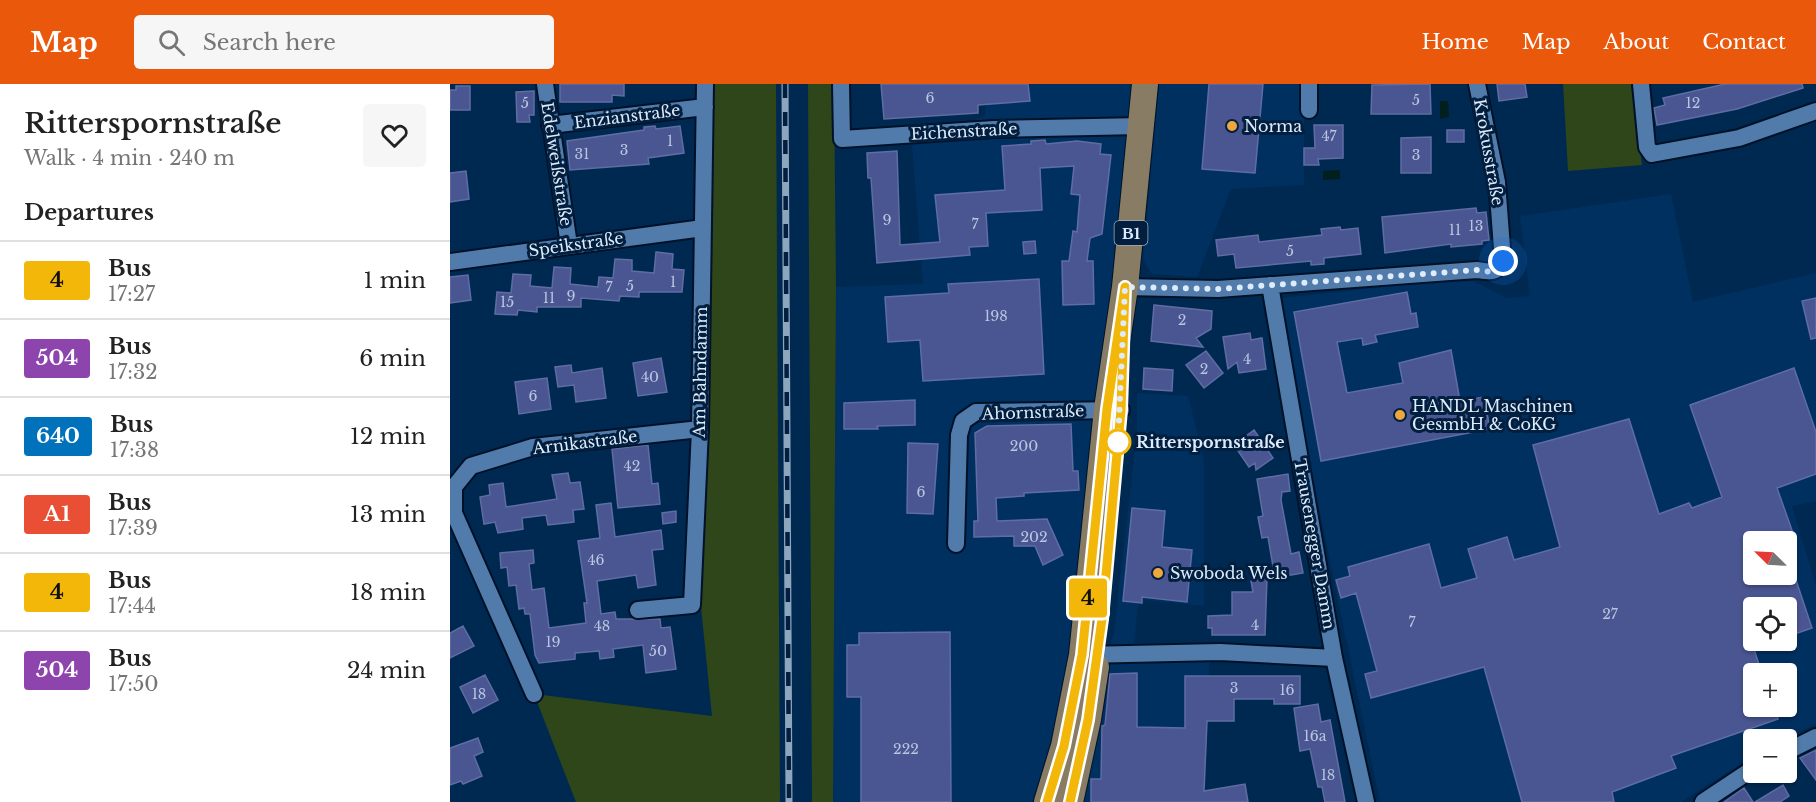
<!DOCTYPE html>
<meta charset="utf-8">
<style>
body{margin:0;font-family:"Libre Baskerville",serif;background:#f6f6f6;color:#222;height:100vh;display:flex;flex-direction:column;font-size:22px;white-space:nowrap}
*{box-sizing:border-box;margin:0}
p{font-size:20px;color:#767676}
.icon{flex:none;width:33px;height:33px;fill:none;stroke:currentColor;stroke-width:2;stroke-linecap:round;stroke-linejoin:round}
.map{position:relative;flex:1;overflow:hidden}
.drawer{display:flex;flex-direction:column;background:#fff;width:450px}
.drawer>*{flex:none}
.badge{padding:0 12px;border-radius:4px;font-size:21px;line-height:39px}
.needle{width:39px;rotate:294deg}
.controls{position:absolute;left:1293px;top:447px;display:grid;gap:12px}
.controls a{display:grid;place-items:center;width:54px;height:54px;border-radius:6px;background:#fff;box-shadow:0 2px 4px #0004;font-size:30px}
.you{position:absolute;width:30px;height:30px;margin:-15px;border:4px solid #fff;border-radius:50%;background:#1a73e8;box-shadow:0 0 0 9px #1a73e833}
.map>.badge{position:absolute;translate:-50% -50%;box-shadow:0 0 0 3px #fff}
h2{padding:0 24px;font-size:22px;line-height:54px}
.round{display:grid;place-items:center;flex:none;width:63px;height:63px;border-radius:6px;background:#f6f6f6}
.overview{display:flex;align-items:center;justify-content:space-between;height:102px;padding:0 24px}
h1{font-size:28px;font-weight:600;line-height:45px}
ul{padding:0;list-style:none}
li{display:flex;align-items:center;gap:18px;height:78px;padding:0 24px;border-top:2px solid #e0e0e0}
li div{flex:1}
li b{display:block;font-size:22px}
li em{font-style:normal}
li .badge{min-width:66px;font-weight:700;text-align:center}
header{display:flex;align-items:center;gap:36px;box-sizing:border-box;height:84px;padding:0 30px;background:#ea580c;color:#fff}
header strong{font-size:28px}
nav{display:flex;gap:33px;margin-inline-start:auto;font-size:21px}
.search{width:420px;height:54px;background:#f6f6f6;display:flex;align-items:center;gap:15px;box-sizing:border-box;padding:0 21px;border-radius:6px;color:#767676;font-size:22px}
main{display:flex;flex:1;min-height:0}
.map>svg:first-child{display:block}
.built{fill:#003060;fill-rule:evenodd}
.green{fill:#2e461a}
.water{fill:#001f1f}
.building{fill:#495691;stroke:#5f6da3;stroke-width:1.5}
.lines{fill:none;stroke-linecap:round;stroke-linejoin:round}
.street-casing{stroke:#011228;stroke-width:20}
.primary-casing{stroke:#011228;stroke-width:28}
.street{stroke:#517baa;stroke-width:16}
.primary{stroke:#897c64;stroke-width:26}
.rail-casing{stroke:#8ea5be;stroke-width:7}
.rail{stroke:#021f3f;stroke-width:4.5;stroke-dasharray:14;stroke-linecap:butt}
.line-casing{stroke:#fff;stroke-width:14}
.line{stroke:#f2b708;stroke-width:9}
.walk{stroke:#deebfb;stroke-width:6;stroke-dasharray:0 10.8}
.poi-dot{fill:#efa73d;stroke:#021f3f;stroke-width:2}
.stop-dot{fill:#fff;stroke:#f2b708;stroke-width:3}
.labels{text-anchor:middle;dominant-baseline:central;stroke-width:6;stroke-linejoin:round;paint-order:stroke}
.number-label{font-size:14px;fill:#b9c6e0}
.shield{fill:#021f3f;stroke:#9caec3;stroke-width:1.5}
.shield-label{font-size:15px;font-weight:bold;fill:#deebfb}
.street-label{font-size:16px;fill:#deebfb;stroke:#021f3f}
.poi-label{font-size:16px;fill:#deebfb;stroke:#021f3f;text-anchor:start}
.stop-label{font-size:16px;font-weight:bold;fill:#deebfb;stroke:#021f3f;text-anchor:start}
</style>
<header>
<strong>Map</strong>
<div class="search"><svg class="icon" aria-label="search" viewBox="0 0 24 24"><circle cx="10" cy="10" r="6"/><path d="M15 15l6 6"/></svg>Search here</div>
<nav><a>Home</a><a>Map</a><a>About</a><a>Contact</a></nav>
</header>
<main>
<section class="drawer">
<div class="overview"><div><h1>Ritterspornstraße</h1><p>Walk · 4 min · 240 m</p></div><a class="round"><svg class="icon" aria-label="heart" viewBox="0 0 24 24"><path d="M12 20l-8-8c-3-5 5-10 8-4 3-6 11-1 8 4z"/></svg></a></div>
<h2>Departures</h2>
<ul>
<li><span class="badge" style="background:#f2b708;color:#111">4</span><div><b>Bus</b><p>17:27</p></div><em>1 min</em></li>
<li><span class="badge" style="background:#8e44ad;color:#fff">504</span><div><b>Bus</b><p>17:32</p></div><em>6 min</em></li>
<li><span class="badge" style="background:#0072bc;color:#fff">640</span><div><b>Bus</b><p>17:38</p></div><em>12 min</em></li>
<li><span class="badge" style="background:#e94f35;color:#fff">A1</span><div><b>Bus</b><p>17:39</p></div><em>13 min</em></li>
<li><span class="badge" style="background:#f2b708;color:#111">4</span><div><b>Bus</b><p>17:44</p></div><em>18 min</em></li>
<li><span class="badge" style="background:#8e44ad;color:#fff">504</span><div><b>Bus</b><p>17:50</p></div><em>24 min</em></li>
</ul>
</section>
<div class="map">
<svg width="1366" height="718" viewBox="0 0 1366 718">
<rect width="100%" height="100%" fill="#002952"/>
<path class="built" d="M537,0H681L666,161L622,551L603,649L582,718H383L386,203L473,200L462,62L535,32Z
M709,0H854V101L781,105L747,193L702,190L693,176Z
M1221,110L1243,218L1366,189V417L1342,422L1366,502V640L1335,655L1304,656L1303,672L1231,718H930L861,385L831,214L972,199L1023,197L1057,214L1080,212L1070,132ZM1304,458H1336V490H1304ZM1304,524H1336V556H1304ZM1304,590H1336V622H1304Z
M687,309L738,312L754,376V522L694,516L693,521H688L684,559L760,560L755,706L738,708V718H633L642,681L654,588L664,547L687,350Z"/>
<path class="green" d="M260,0H326L330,718H126L84,610L262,632L251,523L252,373Z
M358,0H384L386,203L383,718H362Z
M1113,0H1181L1192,81L1118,87Z"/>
<path class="water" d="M990,17H998L999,33L990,35Z
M890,86V95L873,96V87Z"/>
<path class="building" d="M110,0H174V12L162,11V18H110Z
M431,0H578L580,17L528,21V29L434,35Z
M759,0H813L805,89L752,85Z
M980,0L981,30H921L922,1Z
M1047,0H1075L1077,13L1049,17Z
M1275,0H1352L1353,4L1287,25L1207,41L1204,24L1215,21L1213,14Z
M6,2H20V26H0V6H6Z
M84,7V31H79L80,38H67L66,8Z
M864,41H893V74L868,75L869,81H854V64H865Z
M205,42L206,45L230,42L234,69L198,74L199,80L120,86L117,57L194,46V43Z
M997,46H1014V58H997Z
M981,53V89H951V54Z
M595,56L596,60L627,57L651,60L650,70L661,71L652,150L640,154L637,177H643L644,220L613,221L612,177H619L623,147L627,148L630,111L621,110L624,82L590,84L592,126L536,129L538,162L519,163L520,171L427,179L421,94H418L417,69L447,67L450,161L490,158L485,111L555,106L552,62L581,60V57Z
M16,87L19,115L0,118V89Z
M1026,124L1027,129L1036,128L1039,156L1032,157V160L1001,163V160L935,169L932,133Z
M890,143L891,146L908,144L911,170L874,174V180L861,181V177L786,184L784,170L768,172L766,156L808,151L809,158L872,151L871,145Z
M585,157L586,169L574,170L573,158Z
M206,168L223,170L222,185L234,186L232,208H189V213L170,212L169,217L131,214V223H87V228L68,226L67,231L45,230L47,208L61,209L63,190L81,191L80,202L102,204L104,183L121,184L120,200L148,203L149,193L163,194L165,175L182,176V187L204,189Z
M18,191L21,216L0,219V193Z
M589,195L594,290L473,297L470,256L438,258L435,213L499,209L498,200Z
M957,208L961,230L966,229L968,243L925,251L927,258L913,261L912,254L887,258L897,309L953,299L949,279L1001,266L1010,317L1034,313L1040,345L871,377L844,228Z
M1366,214V254L1361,255L1352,217Z
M704,221L762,227L761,245L746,254L753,263L701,257Z
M800,249L801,256L812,254L816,285L789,289L787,278L778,285L773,253Z
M756,267L773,289L754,304L736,281Z
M211,274L217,308L188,312L183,279Z
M121,281L122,289L152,284L156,314L126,318L124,301L108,303L105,283Z
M694,284L723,286L722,307L693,305Z
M1344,284L1366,348V390L1327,404L1343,449L1331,454L1332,458H1304V490H1344L1362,544L1336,553V524H1304V565L1312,590H1304V622H1323L1328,635L1221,672L1226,684L1162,708L1164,718H1072L1034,583L921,614L915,590L927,587L906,509L891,514L886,496L900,492L898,483L979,460L991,504L1027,494L1018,465L1057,453L1064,476L1110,463L1083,361L1179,335L1209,430L1239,419L1242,424L1272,413L1240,321Z
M97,294L101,325L69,330L65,298Z
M465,316V341L427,342L428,345H394V319Z
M621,340L623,387H628L629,406L574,409V412L546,414L547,437L597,435L613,471L593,481L585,462H564V452L524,453V437H528L525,349L537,342Z
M804,346L823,374L806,386L805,379L799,383L784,361Z
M458,359L488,360L483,430L457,429Z
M198,361L202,400L208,399L210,420L168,424L162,365Z
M118,389L120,399L130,398L134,425L123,426L124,438L98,441L96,431L72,434L73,445L48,449L45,438L34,440L30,413L40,411L39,401L53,399L56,423L107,415L102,391Z
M838,390L840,407L832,408L831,416L841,470L849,468L853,489L825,494L818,453L812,454L808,433L813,432L807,395Z
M161,419L165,453L211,446L213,465L202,466L206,501L188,504L186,491L147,497L151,530L165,528L166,535H210L211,544L220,543L226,585L196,589L193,561L163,565L164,573L150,575L149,567L125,569V575L89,579L85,571L80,530H75L74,524L69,525L66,501L59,502L57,483L51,484L50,469L83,466L84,479L79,480L82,506L94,504L99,544L136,539L134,519H137L128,457L150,454L146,421Z
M682,424L715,427L712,463L742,466L737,518L692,513V519L673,517Z
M226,427V438L213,440L212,429Z
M817,494L815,551H762V544H758V532L782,531V508H803L801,497Z
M13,542L24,562L0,574V549Z
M500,548L501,718H411V613H397V561H409V549Z
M687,589V643L735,644V592H850V620H824V615H784V637H757L754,707L795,700L798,718H641V695H651L652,642L655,641L660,590Z
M35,591L48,616L23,629L10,603Z
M868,620L871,638L880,636L895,718H875L872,703H868L860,665L850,667L844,624Z
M28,654L33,668L24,672L32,692L13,700L11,697L0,701V664Z
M1366,666V696L1350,674Z
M1333,701L1339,712L1330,718H1305Z
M1294,704L1303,718H1274Z"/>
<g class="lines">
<g class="street-casing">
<path id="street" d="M95,0L119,161
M391,0L392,55L544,45L692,42
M859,0V26
M1191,0L1197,63L1202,70L1289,54L1366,27
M100,41L255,23
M0,178L253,144
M820,201L884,574L916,718
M675,203L768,205L1027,186C1040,188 1046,190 1053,177L1047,98L1027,0
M506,460L509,351L513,337L526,328L671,326
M188,526L242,521L250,345L255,0
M632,571L770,568L884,574
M84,610L4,429V403L21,382L83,363L250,345
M1336,668L1366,653
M1253,718L1304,684"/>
</g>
<g class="primary-casing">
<path id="primary" d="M597,718L614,662L632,571L657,325L675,203L695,0
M620,718L638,635L646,583"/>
</g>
<use href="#street" class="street"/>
<use href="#primary" class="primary"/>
<g class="rail-casing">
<path id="rail" d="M335,0L339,718"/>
</g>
<use href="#rail" class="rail"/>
</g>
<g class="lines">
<g class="line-casing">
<path id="line" d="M597,718L614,662L632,571L657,325L675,203L671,326L652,535L638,636L620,718"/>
</g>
<use href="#line" class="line"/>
<path class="walk" d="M668,358L675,203L768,205L1027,186C1040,188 1046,190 1053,177"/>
</g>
<g class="poi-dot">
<circle cx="782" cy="42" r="6"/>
<circle cx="950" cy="331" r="6"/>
<circle cx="708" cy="489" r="6"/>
</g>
<circle class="stop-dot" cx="668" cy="358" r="12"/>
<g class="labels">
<g class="number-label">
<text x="480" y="14">6</text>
<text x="966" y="16">5</text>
<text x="75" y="19">5</text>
<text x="1243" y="19">12</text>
<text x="879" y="52">47</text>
<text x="220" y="57">1</text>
<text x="174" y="66">3</text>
<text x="132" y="70">31</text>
<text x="966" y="71">3</text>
<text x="437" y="136">9</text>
<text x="525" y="140">7</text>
<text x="1026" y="142">13</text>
<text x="1005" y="146">11</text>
<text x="840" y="167">5</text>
<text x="223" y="198">1</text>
<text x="180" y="202">5</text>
<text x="159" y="203">7</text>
<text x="121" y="212">9</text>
<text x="99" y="214">11</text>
<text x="57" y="218">15</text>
<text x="546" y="232">198</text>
<text x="732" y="236">2</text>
<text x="797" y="275">4</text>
<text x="754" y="285">2</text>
<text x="200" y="293">40</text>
<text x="83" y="312">6</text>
<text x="574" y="362">200</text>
<text x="182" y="382">42</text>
<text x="471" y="408">6</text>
<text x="584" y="453">202</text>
<text x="146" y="476">46</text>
<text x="1160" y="530">27</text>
<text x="962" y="538">7</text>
<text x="805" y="541">4</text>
<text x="152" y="542">48</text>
<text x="103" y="558">19</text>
<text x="208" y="567">50</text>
<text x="784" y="604">3</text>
<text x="837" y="606">16</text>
<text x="29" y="610">18</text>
<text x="865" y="652">16a</text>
<text x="456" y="665">222</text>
<text x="878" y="691">18</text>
</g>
<rect class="shield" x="664.5" y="137" width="33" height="24" rx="4.5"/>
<g class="shield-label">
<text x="681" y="149">B1</text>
</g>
<g class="street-label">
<text transform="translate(177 32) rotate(-7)">Enzianstraße</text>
<text transform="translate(514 47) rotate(-3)">Eichenstraße</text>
<text transform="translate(1039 68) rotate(80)">Krokusstraße</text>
<text transform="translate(107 80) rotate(81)">Edelweißstraße</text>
<text transform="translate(126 160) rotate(-8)">Speikstraße</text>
<text transform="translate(250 288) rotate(-89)">Am Bahndamm</text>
<text transform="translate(583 328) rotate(-2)">Ahornstraße</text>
<text transform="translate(135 358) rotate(-7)">Arnikastraße</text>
<text transform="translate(865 460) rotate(80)">Trausenegger Damm</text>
</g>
<g class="poi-label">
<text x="794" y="42">Norma</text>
<text x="962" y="322">HANDL Maschinen<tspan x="962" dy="18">GesmbH &amp; CoKG</tspan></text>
<text x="720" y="489">Swoboda Wels</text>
</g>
<g class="stop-label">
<text x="686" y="358">Ritterspornstraße</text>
</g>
</g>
</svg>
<div class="controls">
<a><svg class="needle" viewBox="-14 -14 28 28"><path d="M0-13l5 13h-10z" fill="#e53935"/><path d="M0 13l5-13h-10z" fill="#767676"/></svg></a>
<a><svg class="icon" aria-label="locate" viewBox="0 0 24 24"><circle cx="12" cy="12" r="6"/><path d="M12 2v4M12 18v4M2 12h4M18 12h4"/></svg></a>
<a>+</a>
<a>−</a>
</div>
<div class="you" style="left:1053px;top:177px"></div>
<b class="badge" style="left:638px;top:514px;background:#f2b708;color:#111">4</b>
</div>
</main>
